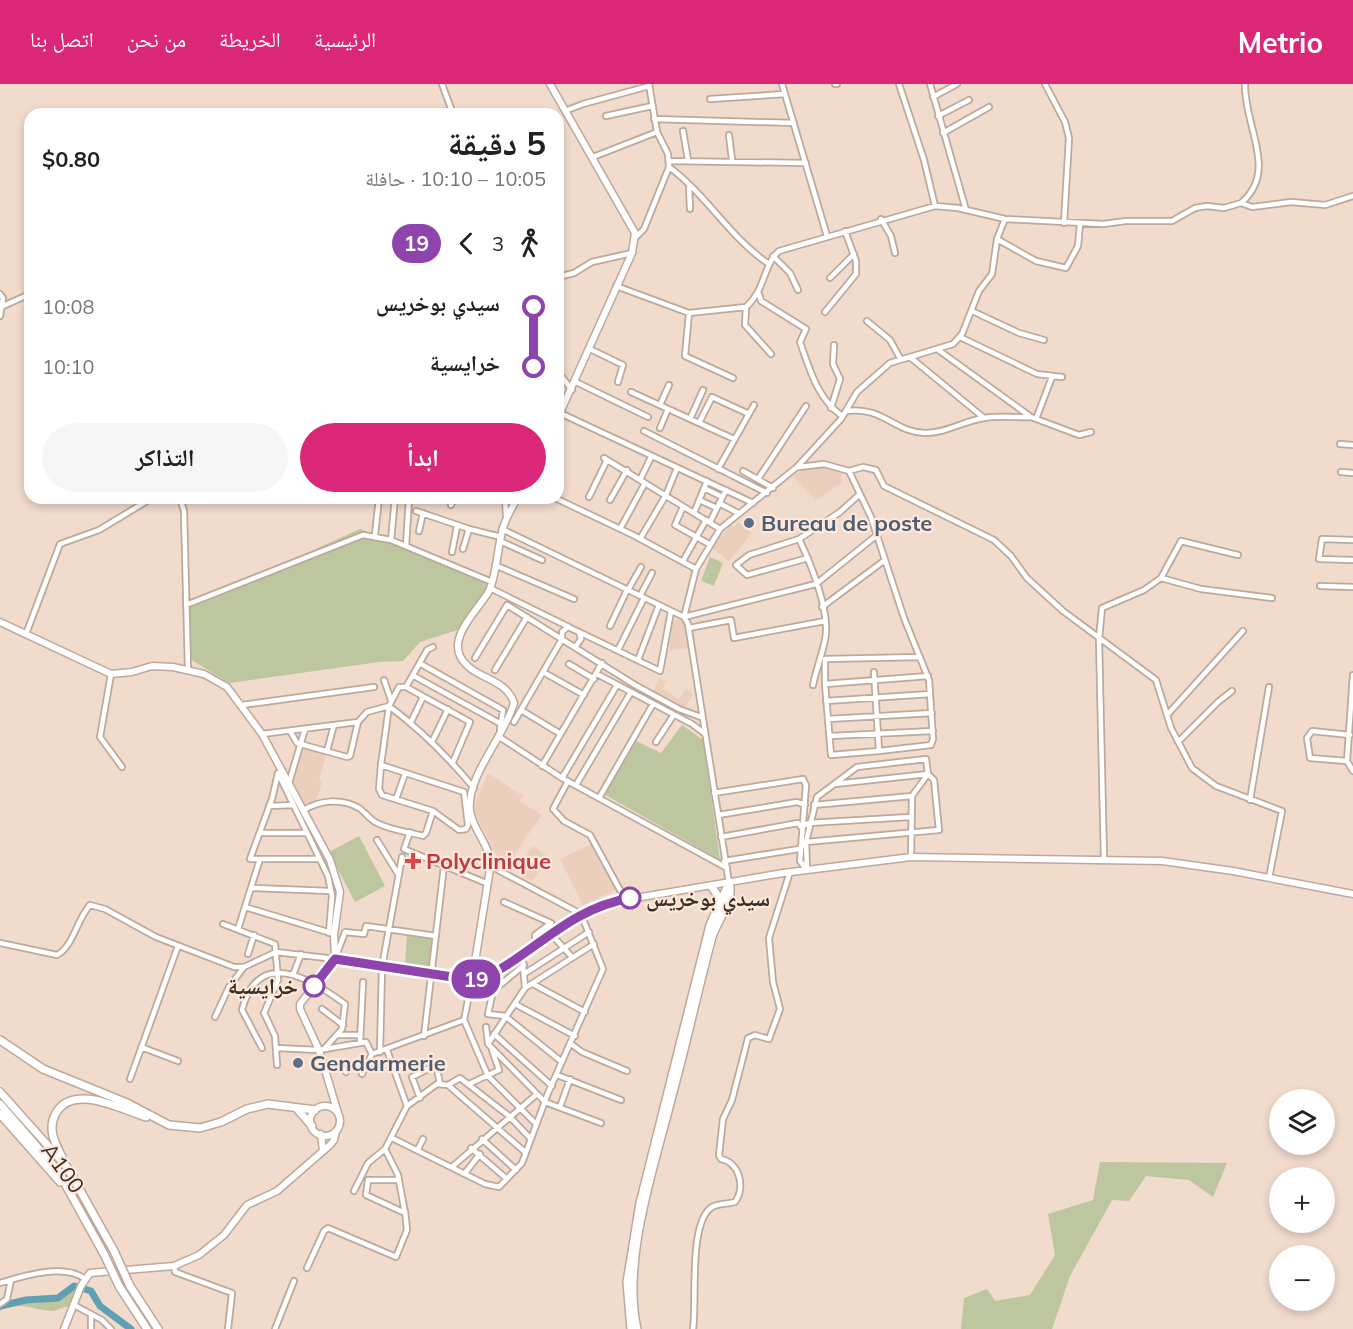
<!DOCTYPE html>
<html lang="ar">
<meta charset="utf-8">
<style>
body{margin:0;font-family:Mulish,"Noto Naskh Arabic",sans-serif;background:#f6f6f6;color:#202124;direction:rtl;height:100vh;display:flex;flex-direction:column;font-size:22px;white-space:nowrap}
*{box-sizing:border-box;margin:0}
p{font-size:20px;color:#757577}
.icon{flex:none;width:33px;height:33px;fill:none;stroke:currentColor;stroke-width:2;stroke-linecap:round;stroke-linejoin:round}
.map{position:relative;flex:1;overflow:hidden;direction:ltr}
.side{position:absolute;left:24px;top:24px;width:540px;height:396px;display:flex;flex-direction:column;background:#fff;border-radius:18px;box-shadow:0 3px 9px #0003;direction:rtl}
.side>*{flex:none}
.badge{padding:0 12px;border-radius:20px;font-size:21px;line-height:39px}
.fabs{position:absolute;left:1269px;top:1005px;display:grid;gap:12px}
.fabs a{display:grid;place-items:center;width:66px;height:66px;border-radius:50%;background:#fff;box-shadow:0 3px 9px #0003;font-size:30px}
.map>.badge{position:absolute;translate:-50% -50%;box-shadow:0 0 0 3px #fff}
.legs{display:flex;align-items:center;gap:9px;height:66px;padding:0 18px;font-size:20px}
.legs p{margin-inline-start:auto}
.summary{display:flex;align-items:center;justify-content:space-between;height:102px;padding:0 18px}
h1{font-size:33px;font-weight:700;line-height:45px}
.cta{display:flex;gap:12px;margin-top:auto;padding:12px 18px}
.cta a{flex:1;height:69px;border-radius:36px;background:#db2777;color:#fff;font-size:24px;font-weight:700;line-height:69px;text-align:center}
.cta a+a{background:#f6f6f6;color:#202124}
ul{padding:0 18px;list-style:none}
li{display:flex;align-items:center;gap:21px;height:60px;font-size:22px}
li i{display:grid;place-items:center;width:9px;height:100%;margin:0 8px;background:currentColor}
li i::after{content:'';width:15px;height:15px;margin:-8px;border:4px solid;border-radius:50%;background:#fff}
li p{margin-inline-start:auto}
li:first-child i{background:linear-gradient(#0000 50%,currentColor 0)}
li:last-child i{background:linear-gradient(currentColor 50%,#0000 0)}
header{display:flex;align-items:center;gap:36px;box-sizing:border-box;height:84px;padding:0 30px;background:#db2777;color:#fff}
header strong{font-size:28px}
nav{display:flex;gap:33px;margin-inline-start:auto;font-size:21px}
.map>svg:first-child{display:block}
.built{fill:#ebcebb}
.green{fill:#bec69f}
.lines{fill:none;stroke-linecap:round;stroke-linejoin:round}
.river{stroke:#619fb4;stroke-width:7}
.minor-casing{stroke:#bda99b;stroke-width:8}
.major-casing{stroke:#bda99b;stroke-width:9}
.highway-casing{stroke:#bda99b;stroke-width:10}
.minor{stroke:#fff;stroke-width:4.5}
.major{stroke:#fff;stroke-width:6}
.highway{stroke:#fff;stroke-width:7}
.highway-bridge-casing{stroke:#bda99b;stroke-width:10;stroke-linecap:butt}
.highway-bridge{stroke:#fff;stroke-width:7}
.line-1-casing{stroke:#fff;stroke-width:14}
.line-1{stroke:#8e44ad;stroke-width:9}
.service-dot{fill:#5c6f8a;stroke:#ffe8da;stroke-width:2}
.health-dot{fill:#e0444e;stroke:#ffe8da;stroke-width:2}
.stop-1-dot{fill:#fff;stroke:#8e44ad;stroke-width:3}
.labels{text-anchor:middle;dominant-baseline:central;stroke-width:4.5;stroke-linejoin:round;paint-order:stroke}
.service-label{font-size:22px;font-weight:bold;fill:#4e5e75;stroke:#ffe8da;text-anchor:start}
.health-label{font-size:22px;font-weight:bold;fill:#be3a42;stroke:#ffe8da;text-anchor:start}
.stop-label{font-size:22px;font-weight:bold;fill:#38302a;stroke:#ffe8da;text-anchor:start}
.street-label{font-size:22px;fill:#38302a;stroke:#ffe8da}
</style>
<header>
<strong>Metrio</strong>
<nav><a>الرئيسية</a><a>الخريطة</a><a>من نحن</a><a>اتصل بنا</a></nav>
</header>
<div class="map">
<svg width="1353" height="1245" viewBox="0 0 1353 1245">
<rect width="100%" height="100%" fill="#f1dbcd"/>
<path class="built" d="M822,383L841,389L843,398L816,416L793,393L804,385Z
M738,438L752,449L729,477L712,464L731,441L734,443Z
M680,534L686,538L688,564L669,567L673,537Z
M659,594L666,597L663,605L679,615L686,605L693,610L683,626L652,610Z
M300,662L327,668L319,695L322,697L317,716L305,721L292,695Z
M488,689L523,712L519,717L542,731L515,769L517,775L502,781L475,729V719Z
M594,759L617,805L583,821L560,775Z
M533,762L549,773L532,797L516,786Z"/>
<path class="green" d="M360,445L492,498L464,544L420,558L403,577L379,578L229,599L190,575L188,523Z
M710,473L723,479L714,502L701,497Z
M682,641L703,656L720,776L602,709L634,656L661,669Z
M359,752L385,802L355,818L329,768Z
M407,849L435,853L431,884L405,881Z
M1100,1078L1227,1079L1213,1113L1189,1096L1146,1092L1129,1117L1112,1116L1070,1192L1052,1245H961L964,1214L987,1205L995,1217L1030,1211L1055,1171L1048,1130L1093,1116Z
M74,1205H77L71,1223C63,1222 59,1226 53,1227C34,1227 21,1216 0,1227V1222L3,1220L47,1218L62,1214Z"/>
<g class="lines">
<path class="river" d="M0,1222L26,1216L58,1214L74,1202L91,1207L100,1222L131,1245"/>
<g class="minor-casing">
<path id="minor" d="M442,0L453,30
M782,0L827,152
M835,0H837
M899,0L924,76L935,122
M930,0L966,126
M1045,0L1065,38L1069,54L1064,139
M933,13L957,0
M710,15L785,10
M565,27L583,20L649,2
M606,32L652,22
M938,32L969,16
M654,35L794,39
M683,47L688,76
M943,49L989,23
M729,51L732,76
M593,73L657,48
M670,77L806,79
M669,83C706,110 731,155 769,180
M689,102L690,125
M1241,119C1279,87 1244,43 1245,0
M881,135L891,152L895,169
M635,154L644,145L669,83L668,70L657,48L649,0
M997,155L1036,177L1066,184L1078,162L1080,140
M773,172L790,189L798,206
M558,193L574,189L592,178L632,169
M830,194L854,170
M616,202L689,229L746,223C766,205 763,181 779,167L935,122L958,124L1005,135L1103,140L1126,137H1172L1195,124L1207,122L1224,124L1241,119L1252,123L1291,118L1325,121L1353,112
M0,210L3,214L0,232
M759,210L761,217L806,245L800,258C810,286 817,314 842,332
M3,222L30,210
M746,223L745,241L771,270
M972,227L1019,249L1044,256
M825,228L856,190V177L845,147
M689,229L685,272L733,294
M867,237L890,256L900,274
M960,253L1037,290L1062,293
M590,265L623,281L618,298
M910,273L984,334
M558,288L572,306
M576,298L648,333
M631,308L734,355
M660,321L669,301
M831,324L840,295L833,280L834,261
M846,327C884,322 893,348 925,349C947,349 963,337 984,334C999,331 1016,334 1031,333L937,265
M560,329L753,419
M1031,333L1079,351L1091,348
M690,335L703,306
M1036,335L1052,293
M699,339L712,313L749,330
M660,344L668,325
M644,347L767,409
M1340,360L1353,361
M604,374L720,445
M799,383L824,380L849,387L863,383L876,386L884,402L994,456L1011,472L1027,494L1063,527L1156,596L1171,644L1192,684L1216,702L1282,727L1269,794
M718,385L754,321
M743,387L773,404
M849,387L871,433L904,534L929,596L933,655L931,661L879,667L874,588
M1341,388L1353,389
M758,395L806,322
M640,396L651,373
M704,404L722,413
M589,413L607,376
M180,414L184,427L188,586
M505,414L506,432
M555,414L633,451L696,485
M610,416L627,386
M699,416L717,424
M719,419L738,429
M451,421L454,414
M683,423L675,441L709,460
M416,427L469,445L501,453
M694,429L707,397
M710,438L726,406
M503,443L502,445L684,533L816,500L877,451
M620,445L645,399
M419,447L423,429
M375,451L379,414
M640,455L666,411L677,384
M799,455L749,471L736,481L747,491L808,474
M391,456L395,414
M1353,456L1322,455L1319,475L1353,476
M500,457L542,476
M406,462L409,414
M463,465L469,445
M452,468L457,442
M683,477L706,436
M495,481L574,515
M1161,494L1201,505L1272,514
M1320,502L1353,503
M490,504L569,543
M628,506L641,483
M640,512L652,489
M186,521L363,451L391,456L492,498
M822,523L885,476
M610,542L627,506
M689,544L731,536L734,554L825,537
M26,550L60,460L99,446L152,414
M576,562L581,555L579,548L660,587L671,527
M618,566L644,514
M475,574L507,521L635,601L679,625L701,633
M638,576L659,521
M421,580L503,626L500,645
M569,580L594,595
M495,586L527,533
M543,588L584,611
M111,590L100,653L122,683
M597,590L692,640L704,649
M1353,591L1347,677L1353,687
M414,592L503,641
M384,596L391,616
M825,600V575L920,573
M813,601C816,586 822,571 825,556C831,529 811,480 799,455L840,428L860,410
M406,603L427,566L433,563
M826,617L930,610
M242,621L374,603
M521,626L559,649
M1168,630L1243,547
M828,635L932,629
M411,638L423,613
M514,638L562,555V548L568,543L579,548
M290,647L297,659L347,673L350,672L358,638
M262,650L358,638L367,628L389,622L381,681L464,708L468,741L466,745L459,746L433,727L382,711L379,705L381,681
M498,652L562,694L727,784
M830,652L933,647
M432,658L448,625
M656,658L673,632
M1178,658L1218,618L1232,607
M327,667L334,641
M879,667L831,671L825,600L928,592
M1347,677L1310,674L1307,654L1312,647L1350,651
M453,678L470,638L406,603H399L389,622C421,646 448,673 474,704
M542,682L602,579
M278,689L328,792L332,812L329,849
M278,689L272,715L250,775H319
M562,694L617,601
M568,697L553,725L564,737L590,751L620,806L630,814
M289,699L305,645
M835,700L928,690
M576,701L631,608
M714,709L803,695L806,701L800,777L807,786
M599,714L653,620
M396,715L405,690
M1250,716L1269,603
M814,721L912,712
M269,722L293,721
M304,726C320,716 342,714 359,724C365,728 370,736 377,739C390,746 409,748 423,752L426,749L433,727
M718,731L797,718L805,721
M410,748L404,765L486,799
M260,749H307
M721,753L798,739L801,743L809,739L910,733
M377,756L398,790
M911,773L912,712L928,690
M1104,776L1099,555L1102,524L1144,506L1161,494L1181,457L1238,471
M724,777L799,765L806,758L939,746L934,696L928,690L926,675L857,683L817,713L806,758L807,786
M729,799L688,540L684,533L696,485L720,445L797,383L841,335L857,308L890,279L953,260L962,250L979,207L992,190L997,155L1005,135
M251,804L330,807
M504,818L551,839L535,851L536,859
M245,823L331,849
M223,840L275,860L278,896L264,929L275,952L277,981
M238,845L260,775
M550,849L572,873
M0,859L57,871C73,863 77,835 90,821L105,825L156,853L234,883H244L276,868L335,875L345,848L364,850L366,842L436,852
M594,860L525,904L488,960L545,1018L601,1039
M522,869L525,904
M248,870L254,851
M524,881L493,907L488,930L505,932L562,978
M524,890L589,848
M293,891L301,870
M533,900L585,928
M515,920L575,952
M322,925L343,941
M215,933L229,903L244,883
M464,936L488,992L536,1040
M486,943L488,959
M494,950L552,1002
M338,951H360
M424,952L444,782
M360,959L363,898
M571,960L582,968L627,987
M141,963L178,977
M262,964L242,926C258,863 310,894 345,920L342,945L325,964
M276,964L319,966L366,958L372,970L464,936L472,896
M380,968L382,883L402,773
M324,981L339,980L346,988
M362,990L372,970
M557,991L621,1016
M130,995L178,862
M469,1000L499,986L492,966
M448,1001L525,1068
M420,1014L412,993L436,981L440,1000
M407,1022L437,1000L448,1001L460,994L509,1032L530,1054
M560,1023L570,995
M392,1054L485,1100L499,1103L522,1079L548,1009L603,885L581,830L498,786
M482,1055L516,1086
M471,1064L507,1095
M385,1065L398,1091L405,1129
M418,1065L423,1055
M453,1082L537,1010
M465,1089L480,1070
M399,1096H368L366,1111L405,1129
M354,1107L368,1079L385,1065L407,1022L387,966
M174,1182L175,1188L232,1209L228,1245
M307,1184L324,1147L328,1144L396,1173L407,1146L405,1127
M0,1199C23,1192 64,1179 85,1195
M0,1220L7,1215L11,1196
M74,1221L102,1236L111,1245
M91,1245V1230
M275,1245L294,1197
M693,1245C697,1219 688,1138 712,1123C719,1119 728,1120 735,1118C746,1103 739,1078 721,1075L719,1071L723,1035L732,1016L748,954L755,951L769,955L780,925L773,898L769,854L790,788"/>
</g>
<g class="major-casing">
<path id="major" d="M550,0L635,149L632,169L558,333
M0,538L111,590L132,588L152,582L173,583L204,590L227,603L262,650L330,776L340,808L334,851L335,875
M472,896L491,779C489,760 473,746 470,727C466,692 505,652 514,619C505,592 472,596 460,572C450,550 479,525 489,507C497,490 497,466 502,448C504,436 512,425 517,414
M310 1037a15 15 0 1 1 30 0a15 15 0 1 1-30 0Z
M338,1029L319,966L300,925V920L335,875L472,896L485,894L581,830L606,819L783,789L911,773L1162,777L1233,787L1353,810
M321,1050L323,1067
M64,1245L81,1202L90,1189L174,1182L199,1171L224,1151L247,1121L277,1107L330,1061L334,1056L336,1047"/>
</g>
<g class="highway-casing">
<path id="highway" d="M711,802L721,816
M0,956L43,985L127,1019L169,1041L200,1044L221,1038L247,1025L268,1020L315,1026
M0,1008L67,1083L114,1167
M0,1020L58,1087L104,1170
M298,1026L312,1042
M0,1030L60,1098
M62,1073C55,1059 47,1045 56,1029C73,999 121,1025 146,1033
M119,1202L147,1245
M130,1202L158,1245
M631,1245L627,1198L640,1119L710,841L729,799
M637,1245C621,1175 656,1077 673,1008C687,957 698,905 712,853C717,837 735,815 729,799"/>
</g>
<use href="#minor" class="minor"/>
<use href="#major" class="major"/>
<use href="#highway" class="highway"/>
<g class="highway-bridge-casing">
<path id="highway-bridge" d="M114,1167L130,1202
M104,1170L119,1202"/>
</g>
<use href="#highway-bridge" class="highway-bridge"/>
</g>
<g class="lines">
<g class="line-1-casing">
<path id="line-1" d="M314,902L335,875L472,896L485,894C537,867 569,825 630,814"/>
</g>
<use href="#line-1" class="line-1"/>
</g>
<g class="service-dot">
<circle cx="749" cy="439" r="6"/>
<circle cx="298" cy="979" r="6"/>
</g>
<path class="health-dot" d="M410 768h6v6h6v6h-6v6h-6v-6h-6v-6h6z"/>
<g class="stop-1-dot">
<circle cx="630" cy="814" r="10"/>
<circle cx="314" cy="902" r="10"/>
</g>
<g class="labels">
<g class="service-label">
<text x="761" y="439">Bureau de poste</text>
<text x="310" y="979">Gendarmerie</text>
</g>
<g class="health-label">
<text x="426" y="777">Polyclinique</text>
</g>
<g class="stop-label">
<text x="646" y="814">سيدي بوخريس</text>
<text x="298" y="902" text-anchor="end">خرايسية</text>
</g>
<g class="street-label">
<text transform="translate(63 1084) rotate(54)">A100</text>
</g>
</g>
</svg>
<div class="fabs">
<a><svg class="icon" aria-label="layers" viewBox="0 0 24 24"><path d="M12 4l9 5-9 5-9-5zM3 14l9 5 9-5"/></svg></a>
<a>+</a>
<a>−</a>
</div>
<b class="badge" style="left:476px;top:895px;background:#8e44ad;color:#fff">19</b>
<section class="side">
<div class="summary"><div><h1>5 دقيقة</h1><p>10:05 – 10:10 · حافلة</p></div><b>$0.80</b></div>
<div class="legs"><svg class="icon" aria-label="walk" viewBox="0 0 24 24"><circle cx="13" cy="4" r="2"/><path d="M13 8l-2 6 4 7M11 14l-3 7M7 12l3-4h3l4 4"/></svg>3<svg class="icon" aria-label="back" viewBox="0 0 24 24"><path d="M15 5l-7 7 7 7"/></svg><b class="badge" style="background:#8e44ad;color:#fff">19</b></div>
<ul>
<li><i style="color:#8e44ad"></i><b>سيدي بوخريس</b><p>10:08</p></li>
<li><i style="color:#8e44ad"></i><b>خرايسية</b><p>10:10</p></li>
</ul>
<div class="cta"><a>ابدأ</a><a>التذاكر</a></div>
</section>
</div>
